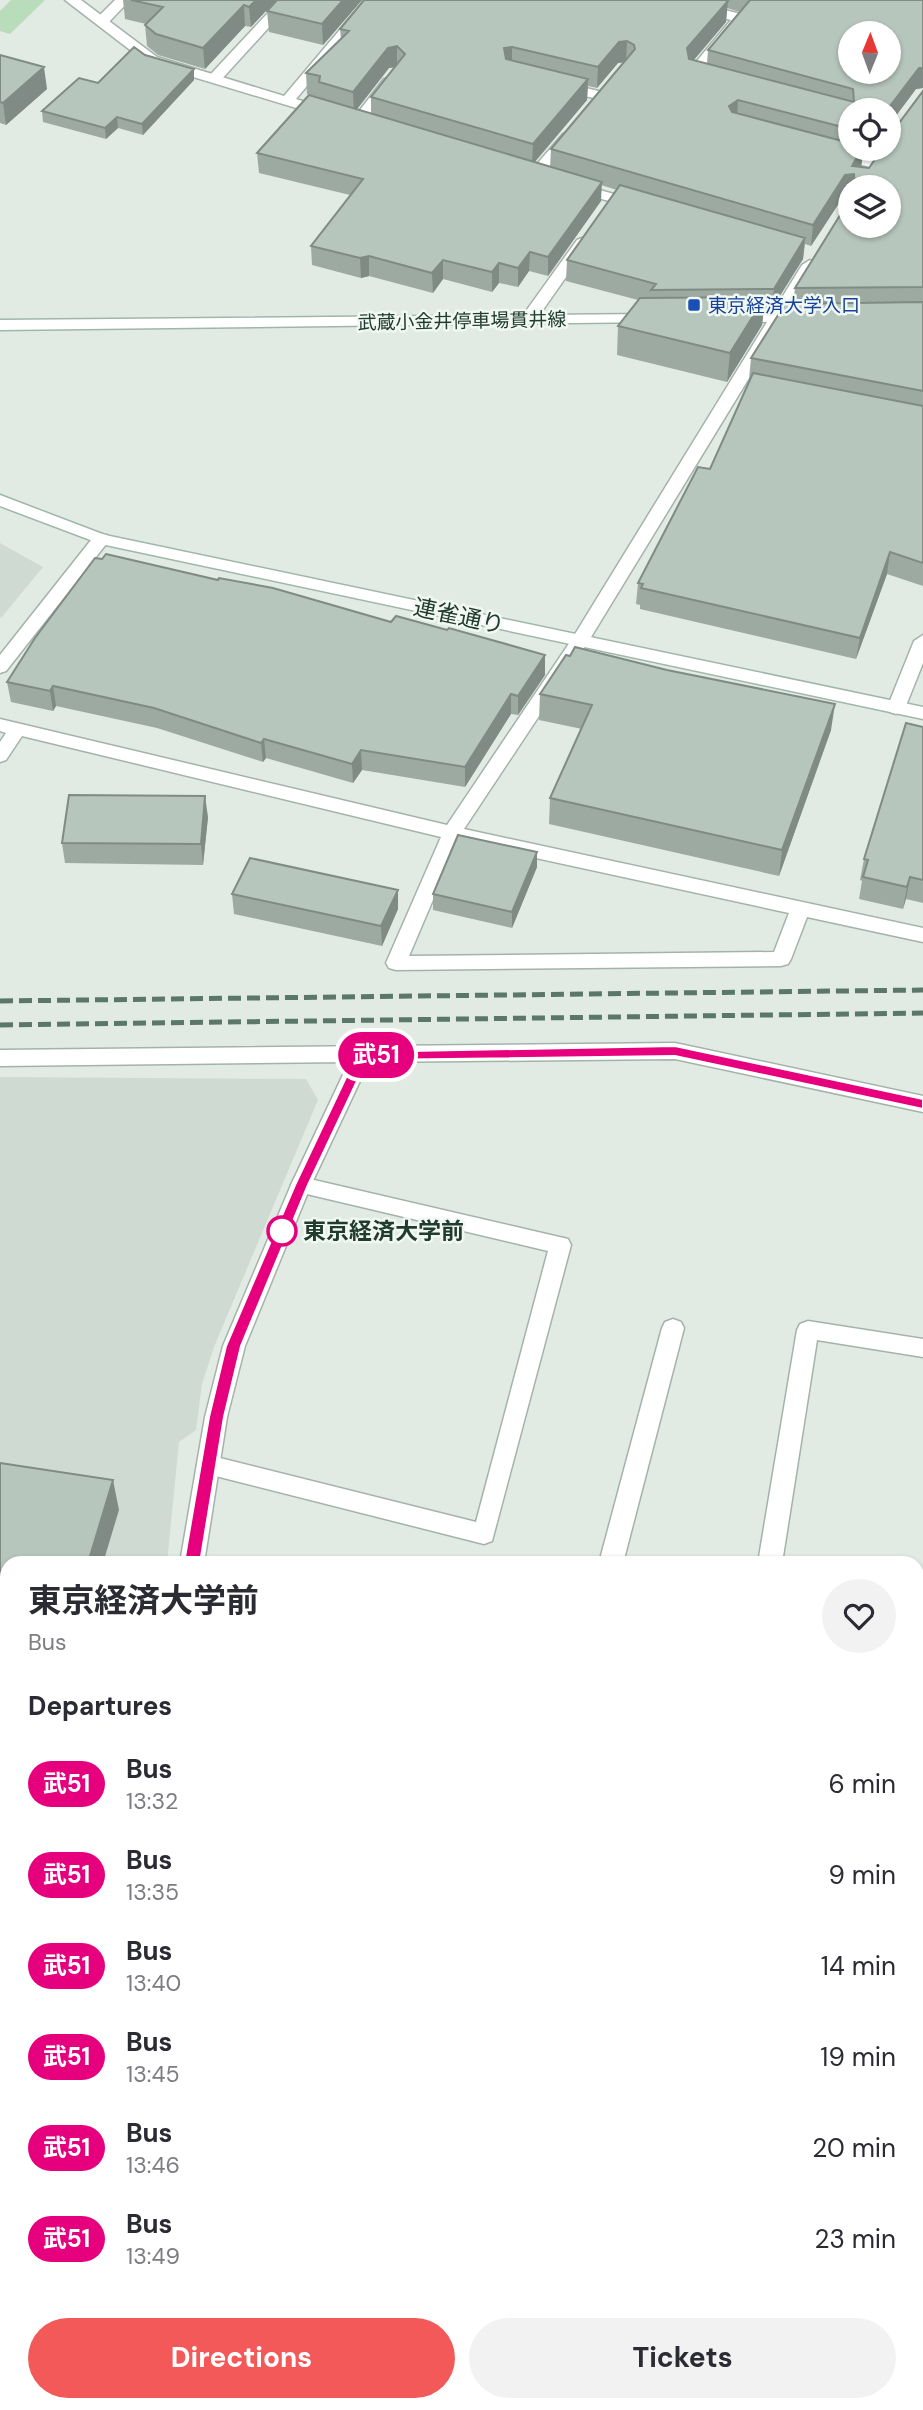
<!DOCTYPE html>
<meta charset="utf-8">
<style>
body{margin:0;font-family:"DM Sans","Noto Sans JP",sans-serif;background:#f2f2f3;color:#2b2b33;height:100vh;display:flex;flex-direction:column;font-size:26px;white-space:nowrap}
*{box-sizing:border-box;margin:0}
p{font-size:23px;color:#7c7c81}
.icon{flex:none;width:38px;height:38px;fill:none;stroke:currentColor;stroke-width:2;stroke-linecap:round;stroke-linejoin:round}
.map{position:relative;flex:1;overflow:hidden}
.drawer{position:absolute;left:0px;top:1556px;width:924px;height:856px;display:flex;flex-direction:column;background:#fff;border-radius:21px 21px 0 0;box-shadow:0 2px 5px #0004}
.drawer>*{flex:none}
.badge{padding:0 14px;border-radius:23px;font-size:24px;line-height:46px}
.needle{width:46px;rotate:1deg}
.tools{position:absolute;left:838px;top:21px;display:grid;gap:14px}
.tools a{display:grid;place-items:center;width:63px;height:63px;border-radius:50%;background:#fff;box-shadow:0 2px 5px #0004;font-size:35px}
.map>.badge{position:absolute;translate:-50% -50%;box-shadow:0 0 0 4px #fff}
h2{padding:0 28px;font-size:26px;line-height:63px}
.round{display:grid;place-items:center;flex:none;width:74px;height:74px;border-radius:37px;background:#f2f2f3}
.head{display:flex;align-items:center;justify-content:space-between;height:119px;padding:0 28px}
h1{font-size:33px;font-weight:700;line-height:52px}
.cta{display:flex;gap:14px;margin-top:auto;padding:14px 28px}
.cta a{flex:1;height:80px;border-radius:42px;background:#f25958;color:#fff;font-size:28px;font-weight:700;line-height:80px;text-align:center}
.cta a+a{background:#f2f2f3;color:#2b2b33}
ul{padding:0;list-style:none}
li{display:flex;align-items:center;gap:21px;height:91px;padding:0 28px}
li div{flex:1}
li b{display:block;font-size:26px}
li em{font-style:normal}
li .badge{min-width:77px;font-weight:700;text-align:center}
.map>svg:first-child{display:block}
.built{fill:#cfdbd2}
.green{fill:#b9ddba}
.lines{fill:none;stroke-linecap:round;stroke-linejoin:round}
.lane-casing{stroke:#a4b3aa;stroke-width:3}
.street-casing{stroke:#a4b3aa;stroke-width:3}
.secondary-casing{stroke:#9fb7a9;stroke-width:3}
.lane{fill:#fff;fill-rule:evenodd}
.street{fill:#fff;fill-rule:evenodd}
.secondary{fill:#fff;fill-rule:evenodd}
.rail{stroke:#5b7769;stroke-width:5;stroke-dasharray:13 6;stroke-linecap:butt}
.wall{fill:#9daaa2;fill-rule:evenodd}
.shaded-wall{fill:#7f8b84}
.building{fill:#b6c6bc;stroke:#7f8b84;stroke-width:2;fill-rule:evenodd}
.line{fill:#e6007e;stroke:#fff;stroke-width:2}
.transit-dot{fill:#1a4fb4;stroke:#f1f8f3;stroke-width:2.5}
.stop-dot{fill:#fff;stroke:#e6007e;stroke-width:3.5}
.labels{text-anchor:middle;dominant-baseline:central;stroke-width:5;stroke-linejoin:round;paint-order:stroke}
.far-transit-label{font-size:19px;fill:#164399;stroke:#f1f8f3;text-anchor:start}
.far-street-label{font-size:19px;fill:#213c2e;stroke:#f1f8f3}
.street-label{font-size:23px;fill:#213c2e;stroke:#f1f8f3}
.stop-label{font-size:23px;font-weight:bold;fill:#213c2e;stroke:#f1f8f3;text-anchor:start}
</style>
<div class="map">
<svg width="923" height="2410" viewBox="0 0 923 2410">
<rect width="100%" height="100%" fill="#e1ebe4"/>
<path class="built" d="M0,543L43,567L1,618L0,617Z
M0,1077L306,1079L318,1100L214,1347L202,1384L196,1430L179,1442L167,1563H7V2404L0,2410Z"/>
<path class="green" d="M11,0H45L10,34L0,31V11Z
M0,2099L7,2100V2404L93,2405L92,2410H0Z"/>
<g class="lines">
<g class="lane-casing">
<path id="lane" d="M115,0H130L107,24H97V18Z
M280,0H294L220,81H210V75Z
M389,78L394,79V85L363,125H353L351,122L353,119L384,79Z
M560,82L607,93L609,96L602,100L555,89L553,86Z
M568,133L573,134L575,137L573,140L540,178H530L528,175L530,172L563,134Z
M835,150L879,161L881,164L874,168L830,157L828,154L830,151Z
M301,1177L568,1239L571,1245L492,1541L484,1544L200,1472L197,1465L200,1458L208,1455L476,1522L548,1251L294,1191L291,1185L294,1179Z
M673,1319L681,1322L684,1328L623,1563H599L662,1328L665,1322Z
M808,1321L923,1339V1357L817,1340L782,1563H758L797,1330L800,1324Z"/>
</g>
<g class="street-casing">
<path id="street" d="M65,0H81L157,57L284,96L365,0H379L296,99L331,110L333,113L326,117L147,63Z
M660,0H684L745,15L747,18L702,72L712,75V81H702L686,74L731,20L662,3Z
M574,183L643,202L645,205L638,209L569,190L567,187Z
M582,238L590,243L533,324H521L519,321L521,318L577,240Z
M810,260L818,265L588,642L464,829L923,928V942L807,917L791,959L788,964L781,966L396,970L389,968L386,963L441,837L22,736L6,760L0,762V742L6,733L0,731V719L447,825L572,639L802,265ZM458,841L789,913L774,952L409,956Z
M101,534L107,535L109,539L107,543L6,671L0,673V655L95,535Z
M923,635V663L905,708L896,714L890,712L887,708L914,641Z
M675,1043L923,1096V1112L675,1059L369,1062L311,1185L245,1346L227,1417L204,1563H180L205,1417L223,1346L291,1185L349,1062L0,1066V1050Z
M917,2020L923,2021V2047L917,2046Z
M87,2404H115L114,2410H86Z
M417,2404H445V2410H417Z"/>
</g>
<g class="secondary-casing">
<path id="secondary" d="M803,312L811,317L809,320L734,323L726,318L734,313Z
M652,314L660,319L658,322L0,330V320Z
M0,495L105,535L923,707V719L101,544L0,506Z"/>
</g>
<use href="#lane" class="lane"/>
<use href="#street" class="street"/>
<use href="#secondary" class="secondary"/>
<path class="rail" d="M0,1001L923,990
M0,1025L923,1013"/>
</g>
<path class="wall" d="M123,0H276L251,27L245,26L205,69L158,55L147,46L145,25L146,24L125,19Z
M362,0L323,45L269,32L267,11Z
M364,0H923V88L916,89L890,123L850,110V149H874L869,156L863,154L861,167L869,168L892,133L894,124L899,123L923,91V586L887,574L856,659L640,609V605L636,604L638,583L710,469L751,379H749L751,358L793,303L795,288L889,226L855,187H850L843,197L811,246L805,244L803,259L771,310H764L762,325L727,382L617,355L618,326L638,300L566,281L567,260L617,190L601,185V201L548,276L529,271L518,287L499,283L492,292L443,279L433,293L369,276L361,278L312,265L311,246L350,195L259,173L257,153L319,98V97L307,94L306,73L341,39L340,29ZM727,8L740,12L708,50L707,63L694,60L726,22ZM624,62L551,149L550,167L535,162L587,100L588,86L597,88L618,63ZM394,67L371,97V114L357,109L389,68Z
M0,55L47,89L6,125L0,123Z
M145,55L194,69V80L143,135L118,128L106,139L43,122L42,111L98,83Z
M102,559L545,675L518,715L511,714L465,787L362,770L353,783L266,758L263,762L157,728L56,706L53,711L11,702L7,682Z
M667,670L831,730L779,876L549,824L550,798L582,729L539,720L540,694Z
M923,727V903L906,899L903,909L859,899L862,881L860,880L864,859Z
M208,817L203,865L65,863L62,843Z
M537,852V867L512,928L433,910V894Z
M398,890V909L382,946L234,914L232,894Z"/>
<path class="shaded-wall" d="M256,0H276L251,27L249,7Z
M343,0H362L323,45L322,24Z
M728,1L726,22L686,69L687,48Z
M244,5L245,26L205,69L203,48Z
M627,41L626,62L618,63L597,88L598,67L619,42Z
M397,46V67L389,68L354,113L353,92L388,48Z
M512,47V67L504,69V48Z
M44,67L47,89L6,125L3,103Z
M919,68H923V88L916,89L890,124L889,131L890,106Z
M194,69V80L143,135L142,124Z
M588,79L587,100L532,165L533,144Z
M738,100L737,121L729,106Z
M117,117L118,128L106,139L105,128Z
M862,149H864L861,167L854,174L853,187H850V195L843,197L811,246L813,225Z
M602,182L601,201L548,276V257Z
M805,238L803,259L771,310L774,289Z
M530,252L529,271L518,287V268Z
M369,256V276L361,278L360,258Z
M443,260V279L433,293L432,273Z
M499,263V283L492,292V272Z
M765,297L762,325L727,382L730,353Z
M890,552L887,574L856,659L860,638Z
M545,655V675L518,715V696Z
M53,686L56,706L53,711L50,691Z
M511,694V714L465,787V767Z
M835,704L831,730L779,876L782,850Z
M264,739L266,758L263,762L261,743Z
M361,750L362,770L353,783L352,764Z
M205,796L208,817L203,865L201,844Z
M537,852V867L512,928V912Z
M910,877L906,899L903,909L907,887Z
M398,890V909L382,946L381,926Z
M113,1480L119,1510L103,1563H88Z
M7,1839V1893L0,1917V1863Z"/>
<path class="building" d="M131,0H256L249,7L244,5L203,48L156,34L145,25L163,7Z
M277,0H343L322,24L267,11Z
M364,0H725L728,1L687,48L689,59L854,102L853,89L708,50L750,0H923V68H919L890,106V124H889V110H850V129L738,100L729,106L732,112L850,143V149H862L852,166L869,168L882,149H889V138L895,129L894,124L899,123L923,91V287L795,288L850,199V226H889V187H855L854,174L845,175L813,225L551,149L635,49L634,45L627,41L619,42L598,67L512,47L504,48L506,59L588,79L533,144L371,97L405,54L397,46L388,48L353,92L319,82L320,76L306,73L349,31L340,29ZM850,33H889V72H850Z
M134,47L145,55L194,69L142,124L117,117L105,128L42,111L79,78L98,83Z
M0,55L44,67L3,103L0,102Z
M309,95L602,182L548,257L530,252L518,268L499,263L492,272L443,260L432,273L369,256L360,258L311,246L363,179L257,153Z
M620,185L805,238L774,289L651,290L656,284L567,260Z
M765,297L730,353L618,326L640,298Z
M923,302V391L751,358L785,304Z
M753,373L923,406V563L890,552L860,638L641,588L643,584L638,583L698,467L710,469Z
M106,554L218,580L219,578L273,588L391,622L396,616L447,630L449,628L545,655L518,696L511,694L465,767L361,750L352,764L264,739L261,743L154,708L53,686L50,691L7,682L35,638L95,558L102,559Z
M575,647L667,670L835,704L782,850L550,798L592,705L540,694L566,655L570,656Z
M906,723L923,727V880L910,877L907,887L863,877L868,860L864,859Z
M69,795L205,796L201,844L62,843Z
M458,835L537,852L512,912L433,894Z
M250,858L398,890L381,926L232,894Z
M0,1463L113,1480L88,1563H7V1839L0,1863Z"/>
<path class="line" d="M675,1046L923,1099V1109L675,1056L367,1060L308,1185L241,1346L224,1417L200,1563L192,1569L187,1567L184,1563L209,1417L226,1346L295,1185L358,1052Z"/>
<rect class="transit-dot" x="687" y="298" width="14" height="14" rx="3.5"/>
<circle class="stop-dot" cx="282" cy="1231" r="14"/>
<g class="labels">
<g class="far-transit-label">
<text x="708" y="305">東京経済大学入口</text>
</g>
<g class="far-street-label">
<text transform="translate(462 321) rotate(-1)">武蔵小金井停車場貫井線</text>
</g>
<g class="street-label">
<text transform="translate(459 616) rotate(12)">連雀通り</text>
</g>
<g class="stop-label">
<text x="303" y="1231">東京経済大学前</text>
</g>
</g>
</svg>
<div class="tools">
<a><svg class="needle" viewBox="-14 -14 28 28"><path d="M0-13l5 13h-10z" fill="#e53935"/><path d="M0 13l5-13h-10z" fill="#7c7c81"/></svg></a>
<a><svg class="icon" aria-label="locate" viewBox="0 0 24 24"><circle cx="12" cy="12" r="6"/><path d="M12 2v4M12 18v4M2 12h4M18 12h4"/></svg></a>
<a><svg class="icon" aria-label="layers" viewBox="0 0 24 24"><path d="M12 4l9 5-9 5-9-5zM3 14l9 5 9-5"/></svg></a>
</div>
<b class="badge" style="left:376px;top:1055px;background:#e6007e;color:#fff">武51</b>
<section class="drawer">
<div class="head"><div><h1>東京経済大学前</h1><p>Bus</p></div><a class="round"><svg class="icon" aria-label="heart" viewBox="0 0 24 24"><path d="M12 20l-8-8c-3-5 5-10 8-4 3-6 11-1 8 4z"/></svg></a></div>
<h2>Departures</h2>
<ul>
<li><span class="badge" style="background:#e6007e;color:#fff">武51</span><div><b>Bus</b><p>13:32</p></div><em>6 min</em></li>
<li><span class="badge" style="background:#e6007e;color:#fff">武51</span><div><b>Bus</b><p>13:35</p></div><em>9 min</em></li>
<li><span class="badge" style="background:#e6007e;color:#fff">武51</span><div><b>Bus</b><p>13:40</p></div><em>14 min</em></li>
<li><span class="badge" style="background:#e6007e;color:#fff">武51</span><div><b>Bus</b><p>13:45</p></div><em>19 min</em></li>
<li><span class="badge" style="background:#e6007e;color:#fff">武51</span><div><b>Bus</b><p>13:46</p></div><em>20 min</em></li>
<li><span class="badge" style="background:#e6007e;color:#fff">武51</span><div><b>Bus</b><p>13:49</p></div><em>23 min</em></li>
</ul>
<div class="cta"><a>Directions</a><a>Tickets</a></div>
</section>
</div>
